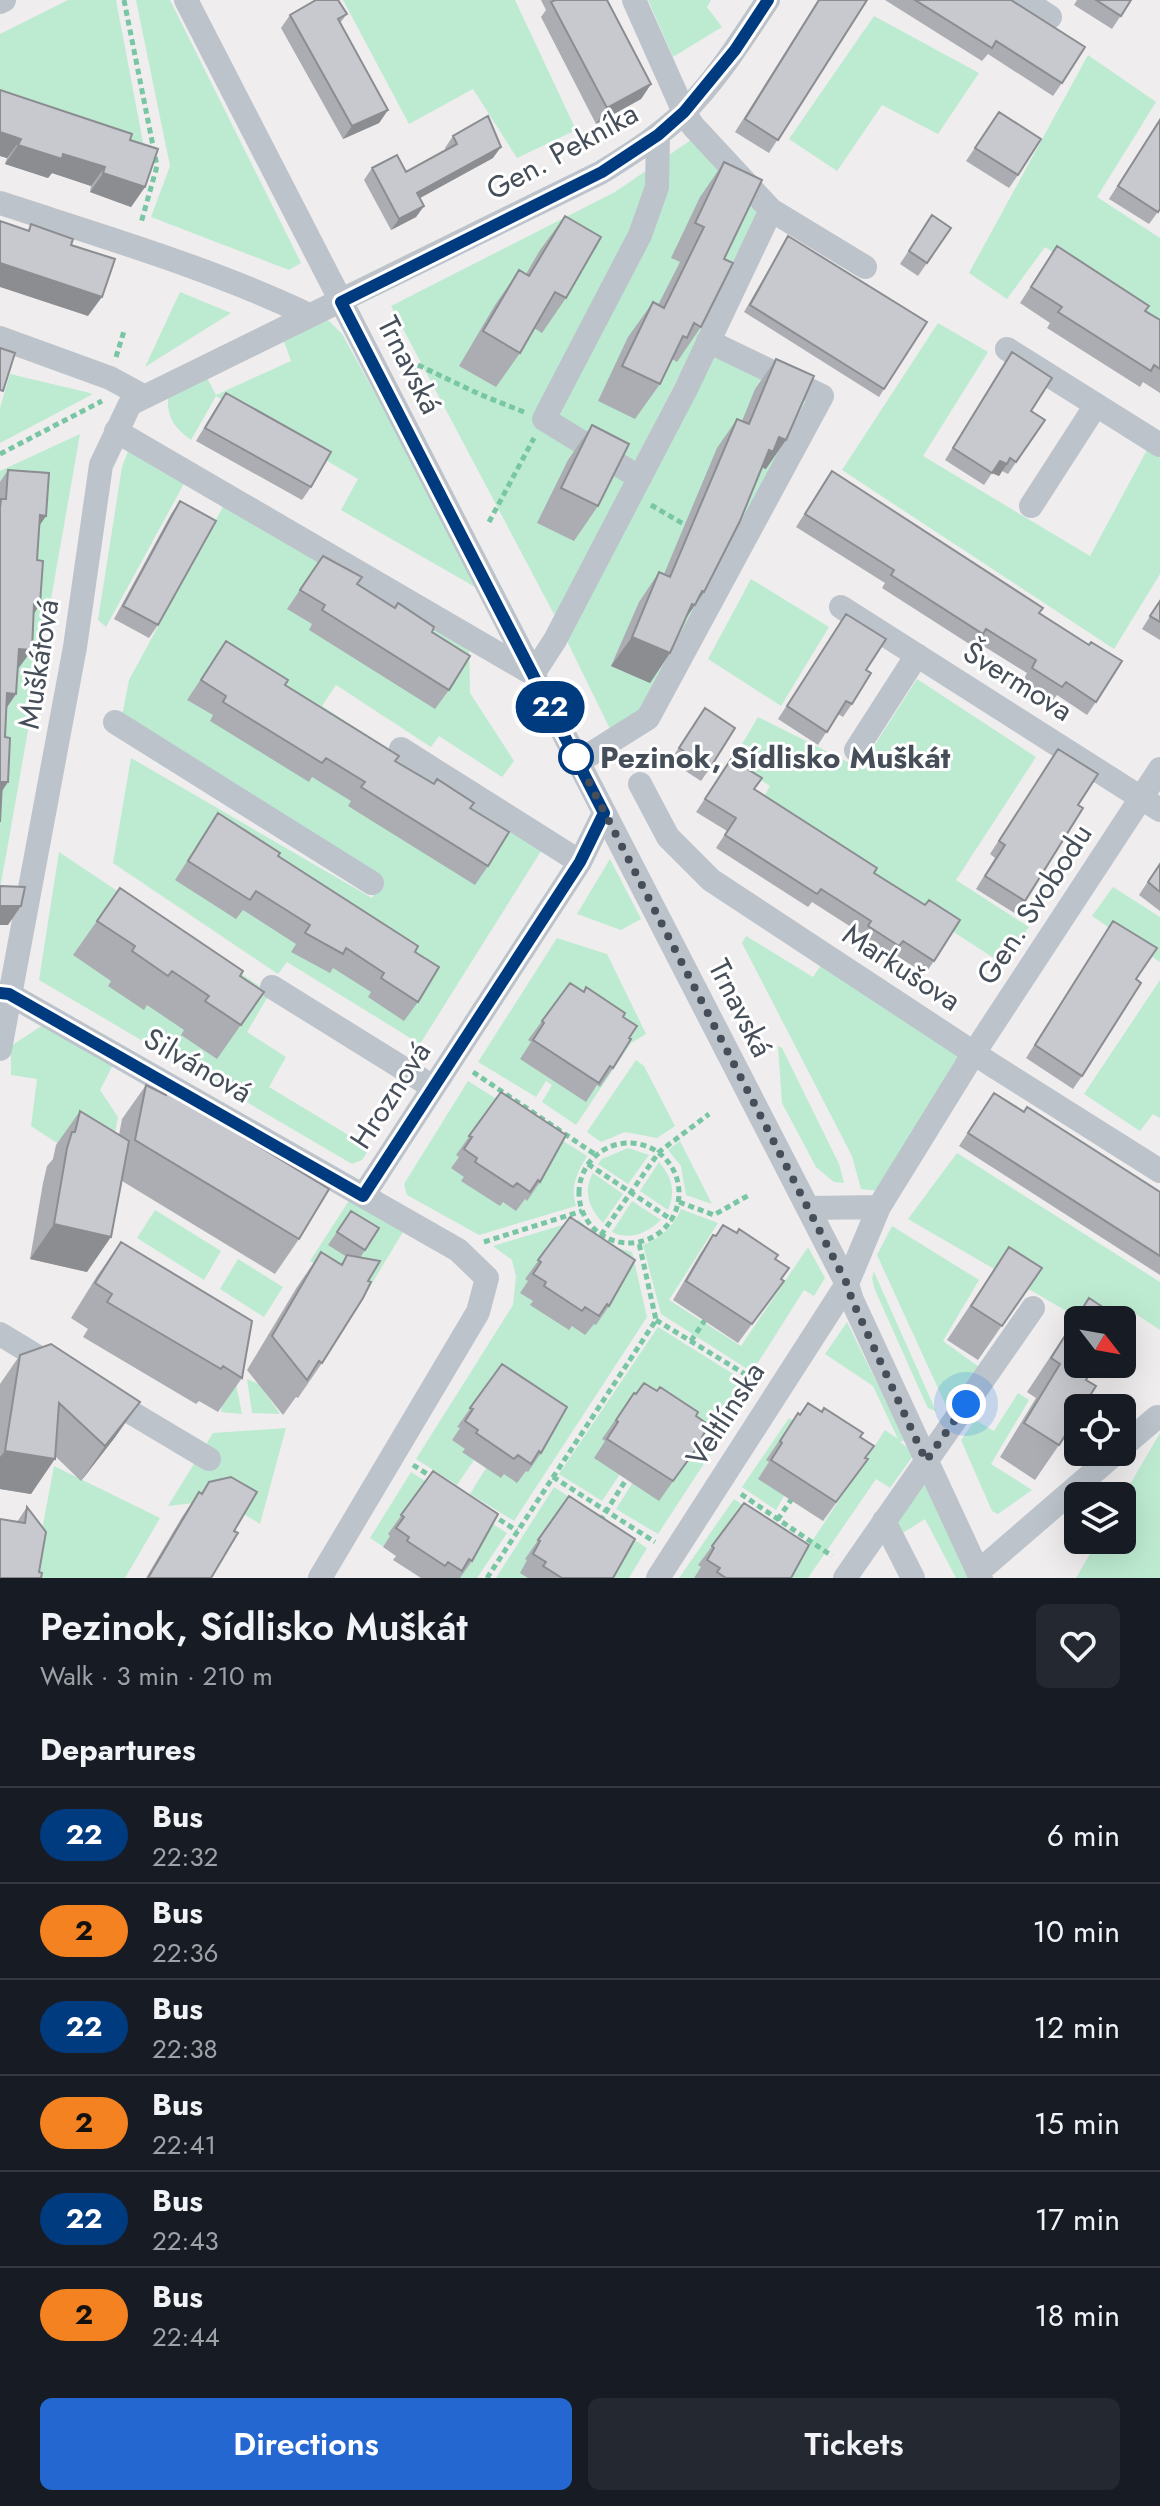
<!DOCTYPE html>
<meta charset="utf-8">
<style>
body{margin:0;font-family:Jost,sans-serif;background:#242831;color:#f1f3f6;height:100vh;display:flex;flex-direction:column;font-size:30px;white-space:nowrap}
*{box-sizing:border-box;margin:0}
p{font-size:26px;color:#9ea1a6}
.icon{flex:none;width:44px;height:44px;fill:none;stroke:currentColor;stroke-width:2;stroke-linecap:round;stroke-linejoin:round}
.map{position:relative;height:1578px;overflow:hidden}
.panel{display:flex;flex-direction:column;background:#171b24;flex:1}
.panel>*{flex:none}
.badge{padding:0 16px;border-radius:26px;font-size:28px;line-height:52px}
.needle{width:52px;rotate:121deg}
.buttons{position:absolute;left:1064px;top:1306px;display:grid;gap:16px}
.buttons a{display:grid;place-items:center;width:72px;height:72px;border-radius:12px;background:#171b24;box-shadow:0 8px 32px #0002;font-size:40px}
.you{position:absolute;width:40px;height:40px;margin:-20px;border:6px solid #fff;border-radius:50%;background:#1a73e8;box-shadow:0 0 0 12px #1a73e833}
.map>.badge{position:absolute;translate:-50% -50%;box-shadow:0 0 0 4px #fff}
h2{padding:0 40px;font-size:30px;line-height:72px}
.round{display:grid;place-items:center;flex:none;width:84px;height:84px;border-radius:12px;background:#242831}
.headline{display:flex;align-items:center;justify-content:space-between;height:136px;padding:0 40px}
h1{font-size:38px;font-weight:600;line-height:60px}
.action{display:flex;gap:16px;margin-top:auto;padding:16px 40px}
.action a{flex:1;height:92px;border-radius:12px;background:#2567d1;color:#fff;font-size:32px;font-weight:600;line-height:92px;text-align:center}
.action a+a{background:#242831;color:#f1f3f6}
ul{padding:0;list-style:none}
li{display:flex;align-items:center;gap:24px;height:96px;padding:0 40px;border-top:2px solid #363941}
li div{flex:1}
li b{display:block;font-size:30px}
li em{font-style:normal}
li .badge{min-width:88px;font-weight:700;text-align:center}
.map>svg:first-child{display:block}
.green{fill:#bdebd1}
.lines{fill:none;stroke-linecap:round;stroke-linejoin:round}
.path{stroke:#78c6a4;stroke-width:5;stroke-dasharray:6 4;stroke-linecap:butt}
.minor{stroke:#bcc3cb;stroke-width:24}
.wall{fill:#abadb2}
.shaded-wall{fill:#8b8d91}
.building{fill:#c7c9cf;stroke:#8b8d91;stroke-width:2}
.line-casing{stroke:#fff;stroke-width:18}
.line{stroke:#003b80;stroke-width:12}
.walk{stroke:#464f59;stroke-width:8;stroke-dasharray:0 14.4}
.stop-dot{fill:#fff;stroke:#003b80;stroke-width:4}
.labels{text-anchor:middle;dominant-baseline:central;stroke-width:6;stroke-linejoin:round;paint-order:stroke}
.street-label{font-size:30px;fill:#464f59;stroke:#fff}
.stop-label{font-size:30px;font-weight:bold;fill:#464f59;stroke:#fff;text-anchor:start}
</style>
<div class="map">
<svg width="1160" height="1578" viewBox="0 0 1160 1578">
<rect width="100%" height="100%" fill="#efeded"/>
<path class="green" d="M68,0H116L146,158L0,105V34Z
M136,0H170L301,263L289,270L151,217L170,166Z
M343,0H515L576,130L517,158L473,89L409,124Z
M648,0H711L707,7L722,27L673,57Z
M874,16L979,73L938,134L882,105L837,171L789,139Z
M1088,55L1156,102L1097,197L1160,238V320L1045,247L1007,299L969,273Z
M691,140L761,214L556,618L391,306L615,192Z
M180,292L231,313L145,367Z
M319,318L329,321L342,334L475,574V587L341,510L358,479L216,396L191,440C174,427 167,418 168,397L204,372L216,395L291,361L282,336Z
M938,323L988,352L923,456L1090,556L1147,450L1160,458V574L1114,649L842,470Z
M712,356L813,401L644,710L612,733L567,641Z
M10,374L86,392L93,394L0,443V408Z
M80,434L7,850L0,888V471Z
M128,451L186,480L106,627L98,620L122,467Z
M225,503L469,641L470,693L514,761L502,777L439,736L431,747L336,685L322,706L543,848L420,1044L287,962L278,974L113,863L131,758L372,898L382,881L121,721L129,680Z
M751,579L829,627L781,706L708,659Z
M917,679L1036,757L956,880L1029,927L1003,964L759,805L770,786L732,761L758,717L860,768Z
M59,852L270,993L247,1032L286,1057L269,1087L370,1148L362,1160L352,1164L39,980Z
M610,859L641,919L621,930L577,914Z
M1113,887L1160,917V962L1092,916Z
M746,936L813,977L821,965L961,1056L879,1191L861,1189L852,1156L742,943Z
M557,938L607,954L646,1034L631,1043L576,1125L542,1102L552,1085L546,1081L536,1097L478,1062Z
M1160,980V1118L1153,1114L1140,1131L1084,1094Z
M46,1023L114,1063L100,1090L118,1117L111,1153L89,1164L31,1126L37,1079L11,1075V1046Z
M778,1046L782,1048L839,1164L844,1183L834,1182L816,1167L782,1103Z
M636,1060L644,1066L675,1126L657,1138L625,1132L601,1142L587,1132Z
M468,1081L587,1156C577,1173 570,1186 576,1206L479,1235L407,1195L404,1184Z
M680,1141L712,1204L686,1195L681,1166L668,1150Z
M628,1148L649,1155L628,1184L598,1164L602,1159Z
M957,1153L1160,1282V1330L1136,1314L1122,1333V1320H1082L908,1219Z
M659,1162C672,1177 676,1191 668,1210L640,1191Z
M593,1173L623,1194L603,1223C590,1210 582,1191 593,1173Z
M352,1196L406,1227L365,1295L310,1261Z
M632,1201L661,1220C647,1233 630,1241 612,1232Z
M681,1209L718,1223L669,1300L741,1346L808,1247L825,1278L814,1296L804,1290L752,1372L661,1314L643,1245C661,1238 674,1226 681,1209Z
M155,1210L221,1251L204,1280L137,1238Z
M579,1220L607,1245L632,1252L647,1317L514,1521L470,1494L486,1468L474,1460L457,1485L416,1459L513,1305L516,1276L512,1260L493,1246Z
M892,1226L979,1280L943,1341L982,1369L948,1410L877,1255Z
M238,1259L283,1287L264,1317L220,1289Z
M874,1271V1272L936,1411L928,1408L925,1402L875,1290L872,1278Z
M847,1322L905,1440L900,1442L915,1453L890,1488L876,1479L808,1578H788L885,1430L898,1439L873,1386L825,1354Z
M658,1327L754,1387L658,1534L616,1509L635,1479L622,1471L602,1501L559,1474Z
M230,1353L242,1414L221,1412Z
M247,1379L259,1384L280,1414L252,1413Z
M1018,1393L1029,1400L991,1464L1032,1490L998,1514L992,1511L961,1440L975,1420L994,1431Z
M789,1418L795,1422L784,1496L776,1510L742,1487Z
M286,1428L260,1524L221,1500L168,1506L213,1433Z
M1160,1433V1578H1076L1098,1540H1122V1498Z
M54,1466L160,1518L125,1578H33Z
M411,1472L507,1533L477,1578H431L370,1538Z
M925,1475L971,1578H956L925,1519L898,1536L891,1524Z
M554,1487L647,1548L629,1578H496Z
M734,1499L768,1522L694,1578H679Z"/>
<g class="lines">
<path class="path" d="M124,0L157,166L141,223
M116,357L124,331
M410,371L418,365L479,394L524,412
M0,454L102,401
M651,505L687,526
M489,522L534,438
M473,1072L596,1155
M579 1193a50 50 0 1 1 100 0a50 50 0 1 1-100 0Z
M588,1164L672,1220
M679,1202L714,1215L749,1195
M601,1235L659,1152L709,1114
M484,1242L582,1211
M656,1320L758,1382
M691,1341L707,1317
M413,1465L435,1479
M553,1477L655,1542
M741,1494L832,1556
M491,1514L517,1531
M600,1521L629,1475
M772,1528L793,1497
M487,1578L656,1320L639,1243"/>
<path class="minor" d="M186,0L847,1284L852,1300L981,1578
M634,0L684,112L693,126L771,210L865,267
M1024,0L1050,17
M0,2L4,0
M0,203C104,237 210,268 309,315
M0,338L110,378L143,396
M1007,349L1160,445
M116,431L533,674L555,640L686,389L771,210
M640,478L544,419L640,235L657,187L658,135
M1031,506L1096,405
M841,607L1160,810
M115,722L372,883
M401,749L580,862
M856,750L917,655
M578,762L648,718L822,396L708,341
M640,784L668,837L711,880L992,1065L1160,1171
M272,987L433,1087
M0,993L9,994L458,1250L487,1278L478,1312L320,1578
M0,1049L75,647L101,465L130,404L602,172C630,154 658,137 682,114C716,81 742,39 768,0
M363,1196L580,862L604,813
M808,1208L879,1207
M0,1334L56,1368
M105,1397L209,1459
M1122,1447L1157,1417
M884,1521L913,1578
M978,1572L1117,1452
M658,1578L847,1284L879,1207L974,1053L1160,769
M845,1578L1033,1308"/>
</g>
<path class="wall" d="M541,0H607L651,84L641,99L596,124L541,17L546,10Z
M818,0H866L769,153L735,132Z
M885,0H1011L1062,83L1053,96L988,54L982,61Z
M1077,0H1131L1112,29L1074,5Z
M347,14L340,23L388,110L379,123L343,139L281,28L290,15Z
M0,90L130,140L145,187L131,207L90,192L91,186L52,173L48,178L5,164L7,158L0,156Z
M999,112L1018,175L1009,188L966,161Z
M1160,118V209L1149,224L1109,199Z
M453,136L493,158L420,198L424,206L416,217L391,230L364,180L372,168L406,172L446,150L445,148Z
M724,162V259L701,327L677,362L672,359L660,384L635,419L598,401L628,337L653,302L658,305L680,262L671,258L700,197Z
M932,215L951,228L918,276L900,264Z
M565,216L566,298L542,333L534,328L520,353L496,387L459,366L495,305L519,270L526,274L540,250Z
M788,236L884,389L879,397L744,312Z
M1057,246L1160,320V393L1143,382L1140,387L1047,328L1050,323L1020,303Z
M1012,352L1031,411L1045,420L1008,474L1002,471L999,476L992,473L984,485L945,460Z
M776,359L766,469L762,468L704,592L686,618L670,653L650,683L611,666L639,602L659,572L664,574L717,448L737,419L742,421L755,389Z
M226,393L311,487L302,500L196,441L217,406Z
M592,425L598,506L574,541L537,523L568,460Z
M8,470L46,516L39,525L37,560L40,604L34,614L18,669L16,694L6,708L5,737L8,782L1,792L0,822V482Z
M832,471L1039,613L1096,702L1087,715L1057,695L1053,700L1023,681L1027,673L977,642L974,647L882,588L885,583L796,527Z
M180,501L158,625L149,638L114,619L171,514Z
M323,556L357,584L449,690L435,709L309,630L312,624L287,609Z
M1160,600V640L1142,629Z
M846,614L866,670L852,704L843,717L838,714L818,745L778,719Z
M226,641L285,685L395,761L470,808L488,866L475,885L348,806L351,801L312,777L309,782L210,721L213,715L187,700Z
M705,708L710,768L701,781L670,761Z
M1058,749L1078,805L1025,901L1016,914L976,889L995,858L990,854Z
M731,759L754,789L874,873L934,961L925,974L894,954L890,959L859,939L862,934L812,902L808,907L716,848L727,831L696,812Z
M218,813L278,856L415,952L418,1002L404,1021L368,997L371,992L333,968L330,973L291,952L296,944L243,910L236,919L175,880Z
M1160,863V911L1139,895Z
M120,888L240,976L264,992L217,1059L181,1035L184,1030L147,1005L144,1010L108,986L111,981L73,955Z
M1113,921L1136,979L1082,1076L1073,1089L1026,1058Z
M623,1017L629,1038L613,1068L600,1087L597,1085L586,1102L520,1059L531,1042L528,1040L542,1021Z
M146,1085L299,1239L275,1274L122,1181L87,1272L30,1259L43,1183L47,1166L53,1159L56,1145L80,1111L119,1135L122,1119Z
M501,1092L540,1182L527,1201L525,1199L516,1211L503,1202L500,1206L461,1181L464,1177L451,1168L459,1157L456,1155Z
M994,1093L1160,1192V1275L959,1146Z
M351,1211L379,1228L360,1258L322,1363L298,1398L296,1397L283,1415L247,1370L297,1287L321,1252L341,1264L347,1257L328,1245Z
M570,1217L609,1306L596,1325L594,1324L585,1335L572,1326L569,1330L530,1305L533,1301L520,1293L528,1281L525,1279Z
M713,1235L775,1259L781,1279L784,1281L738,1343L673,1300L700,1254Z
M121,1242L242,1378L218,1412L199,1401L196,1404L83,1337L88,1329L71,1318L97,1276Z
M1009,1247L1042,1268L978,1360L947,1340Z
M1089,1298L1086,1380L1059,1445L1035,1480L1000,1457L1036,1398L1027,1392Z
M20,1355L116,1436L81,1481L55,1456L31,1494L0,1489V1384Z
M502,1364L541,1453L528,1472L526,1471L517,1483L504,1474L501,1478L462,1452L465,1449L452,1440L460,1428L457,1427Z
M634,1393L696,1416L702,1437L704,1438L659,1501L594,1458L605,1441L602,1439Z
M798,1413L860,1437L865,1458L868,1459L823,1521L758,1479L769,1462L766,1460Z
M433,1471L472,1561L460,1578H421L393,1560L396,1556L383,1547L390,1536L388,1534Z
M209,1482L234,1531L211,1578H146L182,1517L199,1492L201,1493Z
M569,1496L613,1578H528L520,1573L527,1560L525,1559Z
M744,1503L791,1578H694L701,1567L698,1565Z
M27,1507L39,1572L17,1522Z"/>
<path class="shaded-wall" d="M651,84L641,99L596,124L607,108Z
M388,110L379,123L343,139L352,126Z
M0,132L21,139L7,158L0,156Z
M18,145L63,154L105,167L91,186L52,173L48,178L5,164Z
M501,147L493,158L409,204L417,193Z
M103,173L145,187L131,207L90,192Z
M424,206L416,217L391,230L399,219Z
M0,263L102,297L88,316L0,287Z
M779,437L786,440L766,469L762,467L749,480Z
M1000,461L1007,464L999,476L992,473Z
M40,515L46,516L33,535Z
M702,591L704,592L675,634L672,633Z
M34,604H40L27,624Z
M632,637L670,653L650,683L611,666Z
M19,649L32,650L18,669L5,668Z
M7,693L16,694L3,713Z
M2,782H8L0,794Z
M0,906H21L8,925H0Z
M54,1224L111,1237L87,1272L30,1259Z
M140,1402L116,1436L81,1481L105,1446Z
M5,1451L55,1459L31,1494L0,1489V1457Z"/>
<path class="building" d="M316,0H338L347,14L338,19L388,110L352,126L290,15Z
M555,0H607L651,84L607,108L551,2Z
M819,0H867L778,140L745,119Z
M915,0H1011L1085,47L1062,83L996,41L992,48Z
M1096,0H1131L1121,16Z
M0,90L132,134L130,140L158,149L145,187L103,173L105,167L63,154L62,159L18,145L21,139L0,132Z
M999,112L1041,139L1018,175L975,148Z
M488,116L501,147L417,193L424,206L399,219L372,168L397,155L406,172L457,144L453,136Z
M1160,120V209L1158,212L1118,186Z
M724,162L762,180L724,259L733,263L701,327L694,323L687,338L683,336L660,384L622,366L653,302L664,308L704,227L695,223Z
M932,215L951,228L927,263L909,251Z
M565,216L601,237L566,298L555,292L520,353L483,331L519,270L529,276Z
M0,221L29,231L31,224L73,239L71,245L115,259L102,297L0,263Z
M788,236L927,322L884,389L750,305Z
M1057,246L1149,306L1145,311L1160,320V369L1154,365L1151,371L1058,312L1062,307L1031,287Z
M0,348L15,353L3,391L0,390Z
M1012,352L1052,378L1031,411L1045,420L1016,462L1010,458L1007,464L1000,461L992,473L953,448Z
M776,359L814,376L786,440L779,437L773,452L769,450L740,521L704,592L702,591L695,605L692,604L670,653L632,637L659,572L670,577L737,419L749,424Z
M226,393L331,452L311,487L205,428Z
M592,425L629,444L598,506L561,488Z
M8,470L49,473L46,516L40,515L37,560L43,561L40,604H34L32,650L19,649L16,694L7,693L5,737L10,738L8,782H2L0,822V508L1,499H6Z
M832,471L1043,608L1039,613L1089,645L1091,642L1122,661L1096,702L1066,682L1062,687L1032,668L1036,660L986,629L983,634L891,575L894,570L805,514Z
M180,501L216,521L158,625L123,606Z
M323,556L362,577L357,584L395,608L398,603L434,627L432,632L470,656L449,690L322,610L325,605L300,590Z
M1160,601V622L1150,616Z
M846,614L886,639L866,670L871,673L852,704L846,701L827,732L787,706Z
M226,641L288,680L285,685L399,756L395,761L434,784L437,779L474,803L470,808L509,832L488,866L361,787L365,782L326,758L322,763L223,702L226,696L201,680Z
M705,708L735,728L710,768L679,748Z
M1058,749L1098,774L1078,805L1083,808L1025,901L985,876L1005,845L999,841Z
M731,759L762,778L754,789L877,868L874,873L925,905L929,900L960,920L934,961L903,941L899,946L868,926L871,921L821,889L817,894L725,835L736,818L705,799Z
M218,813L280,853L278,856L418,946L415,952L439,967L418,1002L381,978L384,973L346,948L343,954L305,933L310,925L256,891L250,900L188,861Z
M1160,864V892L1148,882Z
M0,886L25,887L21,906H0Z
M120,888L243,971L240,976L264,992L241,1025L205,1001L209,996L172,971L168,976L132,951L135,946L97,921Z
M1113,921L1157,948L1136,979L1141,983L1082,1076L1035,1045Z
M570,983L584,992L586,987L625,1013L623,1017L637,1026L629,1038L631,1039L613,1068L610,1066L599,1083L533,1040L544,1023L542,1021Z
M146,1085L166,1095L167,1092L183,1100L329,1189L299,1239L135,1140Z
M501,1092L566,1135L540,1182L538,1180L530,1192L517,1183L513,1187L475,1162L477,1158L464,1149L472,1137L469,1136Z
M994,1093L1024,1112L1027,1107L1160,1192V1256L968,1133Z
M80,1111L129,1141L111,1237L54,1224L67,1148L72,1132H75Z
M351,1211L379,1228L365,1250L337,1232Z
M570,1217L635,1260L609,1306L607,1304L599,1316L585,1307L582,1311L544,1286L546,1282L533,1274L541,1262L538,1260Z
M723,1225L737,1233L739,1229L778,1255L775,1259L789,1268L781,1279L784,1281L752,1324L686,1281L713,1235L716,1236Z
M121,1242L252,1321L242,1378L223,1366L221,1369L107,1302L112,1294L95,1283Z
M1009,1247L1042,1268L1002,1326L971,1306Z
M321,1252L342,1265L347,1255L380,1261L368,1281L371,1282L363,1298L322,1363L319,1361L307,1380L272,1336Z
M1089,1298L1124,1321L1122,1324V1320H1078V1364H1096L1086,1380L1096,1386L1082,1408H1078V1415L1059,1445L1024,1423L1060,1364L1051,1358Z
M51,1344L140,1402L105,1446L59,1403L55,1459L5,1451L20,1355Z
M502,1364L567,1407L541,1453L539,1451L531,1464L518,1455L514,1459L476,1433L478,1430L465,1421L473,1409L470,1408Z
M644,1383L657,1391L660,1387L698,1412L696,1416L709,1425L702,1437L704,1438L673,1481L607,1439L618,1422L616,1420L634,1393L636,1394Z
M808,1403L822,1412L824,1408L863,1433L860,1437L874,1446L865,1458L868,1459L836,1502L771,1460L782,1443L780,1441L798,1413L800,1415Z
M433,1471L498,1514L472,1561L469,1559L462,1571L448,1562L445,1566L407,1541L409,1537L396,1528L404,1517L401,1515Z
M231,1477L257,1492L234,1531L238,1533L236,1536L211,1578H148L199,1492L202,1494L209,1482Z
M569,1496L635,1539L613,1578H562L543,1566L546,1562L533,1554L540,1541L538,1540Z
M744,1503L809,1545L791,1578H726L717,1572L720,1568L707,1560L714,1548L712,1546Z
M27,1507L46,1532L39,1572L42,1573L41,1578H0V1519L25,1523Z"/>
<g class="lines">
<g class="line-casing">
<path id="line" d="M0,993L9,994L363,1196L580,862L604,813L341,302L602,172L658,135L684,112L735,50L768,0"/>
</g>
<use href="#line" class="line"/>
<path class="walk" d="M576,757L847,1284L852,1300L926,1461L966,1404"/>
</g>
<circle class="stop-dot" cx="576" cy="757" r="16"/>
<g class="labels">
<g class="street-label">
<text transform="translate(562 151) rotate(-29)">Gen. Pekníka</text>
<text transform="translate(410 365) rotate(63)">Trnavská</text>
<text transform="translate(38 664) rotate(-81)">Muškátová</text>
<text transform="translate(1018 681) rotate(32)">Švermova</text>
<text transform="translate(1034 904) rotate(-57)">Gen. Svobodu</text>
<text transform="translate(902 967) rotate(33)">Markušova</text>
<text transform="translate(741 1008) rotate(63)">Trnavská</text>
<text transform="translate(198 1065) rotate(30)">Silvánová</text>
<text transform="translate(390 1095) rotate(-57)">Hroznová</text>
<text transform="translate(725 1414) rotate(-57)">Veltlínska</text>
</g>
<g class="stop-label">
<text x="600" y="757">Pezinok, Sídlisko Muškát</text>
</g>
</g>
</svg>
<div class="buttons">
<a><svg class="needle" viewBox="-14 -14 28 28"><path d="M0-13l5 13h-10z" fill="#e53935"/><path d="M0 13l5-13h-10z" fill="#9ea1a6"/></svg></a>
<a><svg class="icon" aria-label="locate" viewBox="0 0 24 24"><circle cx="12" cy="12" r="6"/><path d="M12 2v4M12 18v4M2 12h4M18 12h4"/></svg></a>
<a><svg class="icon" aria-label="layers" viewBox="0 0 24 24"><path d="M12 4l9 5-9 5-9-5zM3 14l9 5 9-5"/></svg></a>
</div>
<div class="you" style="left:966px;top:1404px"></div>
<b class="badge" style="left:550px;top:707px;background:#003b80;color:#fff">22</b>
</div>
<section class="panel">
<div class="headline"><div><h1>Pezinok, Sídlisko Muškát</h1><p>Walk · 3 min · 210 m</p></div><a class="round"><svg class="icon" aria-label="heart" viewBox="0 0 24 24"><path d="M12 20l-8-8c-3-5 5-10 8-4 3-6 11-1 8 4z"/></svg></a></div>
<h2>Departures</h2>
<ul>
<li><span class="badge" style="background:#003b80;color:#fff">22</span><div><b>Bus</b><p>22:32</p></div><em>6 min</em></li>
<li><span class="badge" style="background:#f58220;color:#111">2</span><div><b>Bus</b><p>22:36</p></div><em>10 min</em></li>
<li><span class="badge" style="background:#003b80;color:#fff">22</span><div><b>Bus</b><p>22:38</p></div><em>12 min</em></li>
<li><span class="badge" style="background:#f58220;color:#111">2</span><div><b>Bus</b><p>22:41</p></div><em>15 min</em></li>
<li><span class="badge" style="background:#003b80;color:#fff">22</span><div><b>Bus</b><p>22:43</p></div><em>17 min</em></li>
<li><span class="badge" style="background:#f58220;color:#111">2</span><div><b>Bus</b><p>22:44</p></div><em>18 min</em></li>
</ul>
<div class="action"><a>Directions</a><a>Tickets</a></div>
</section>
